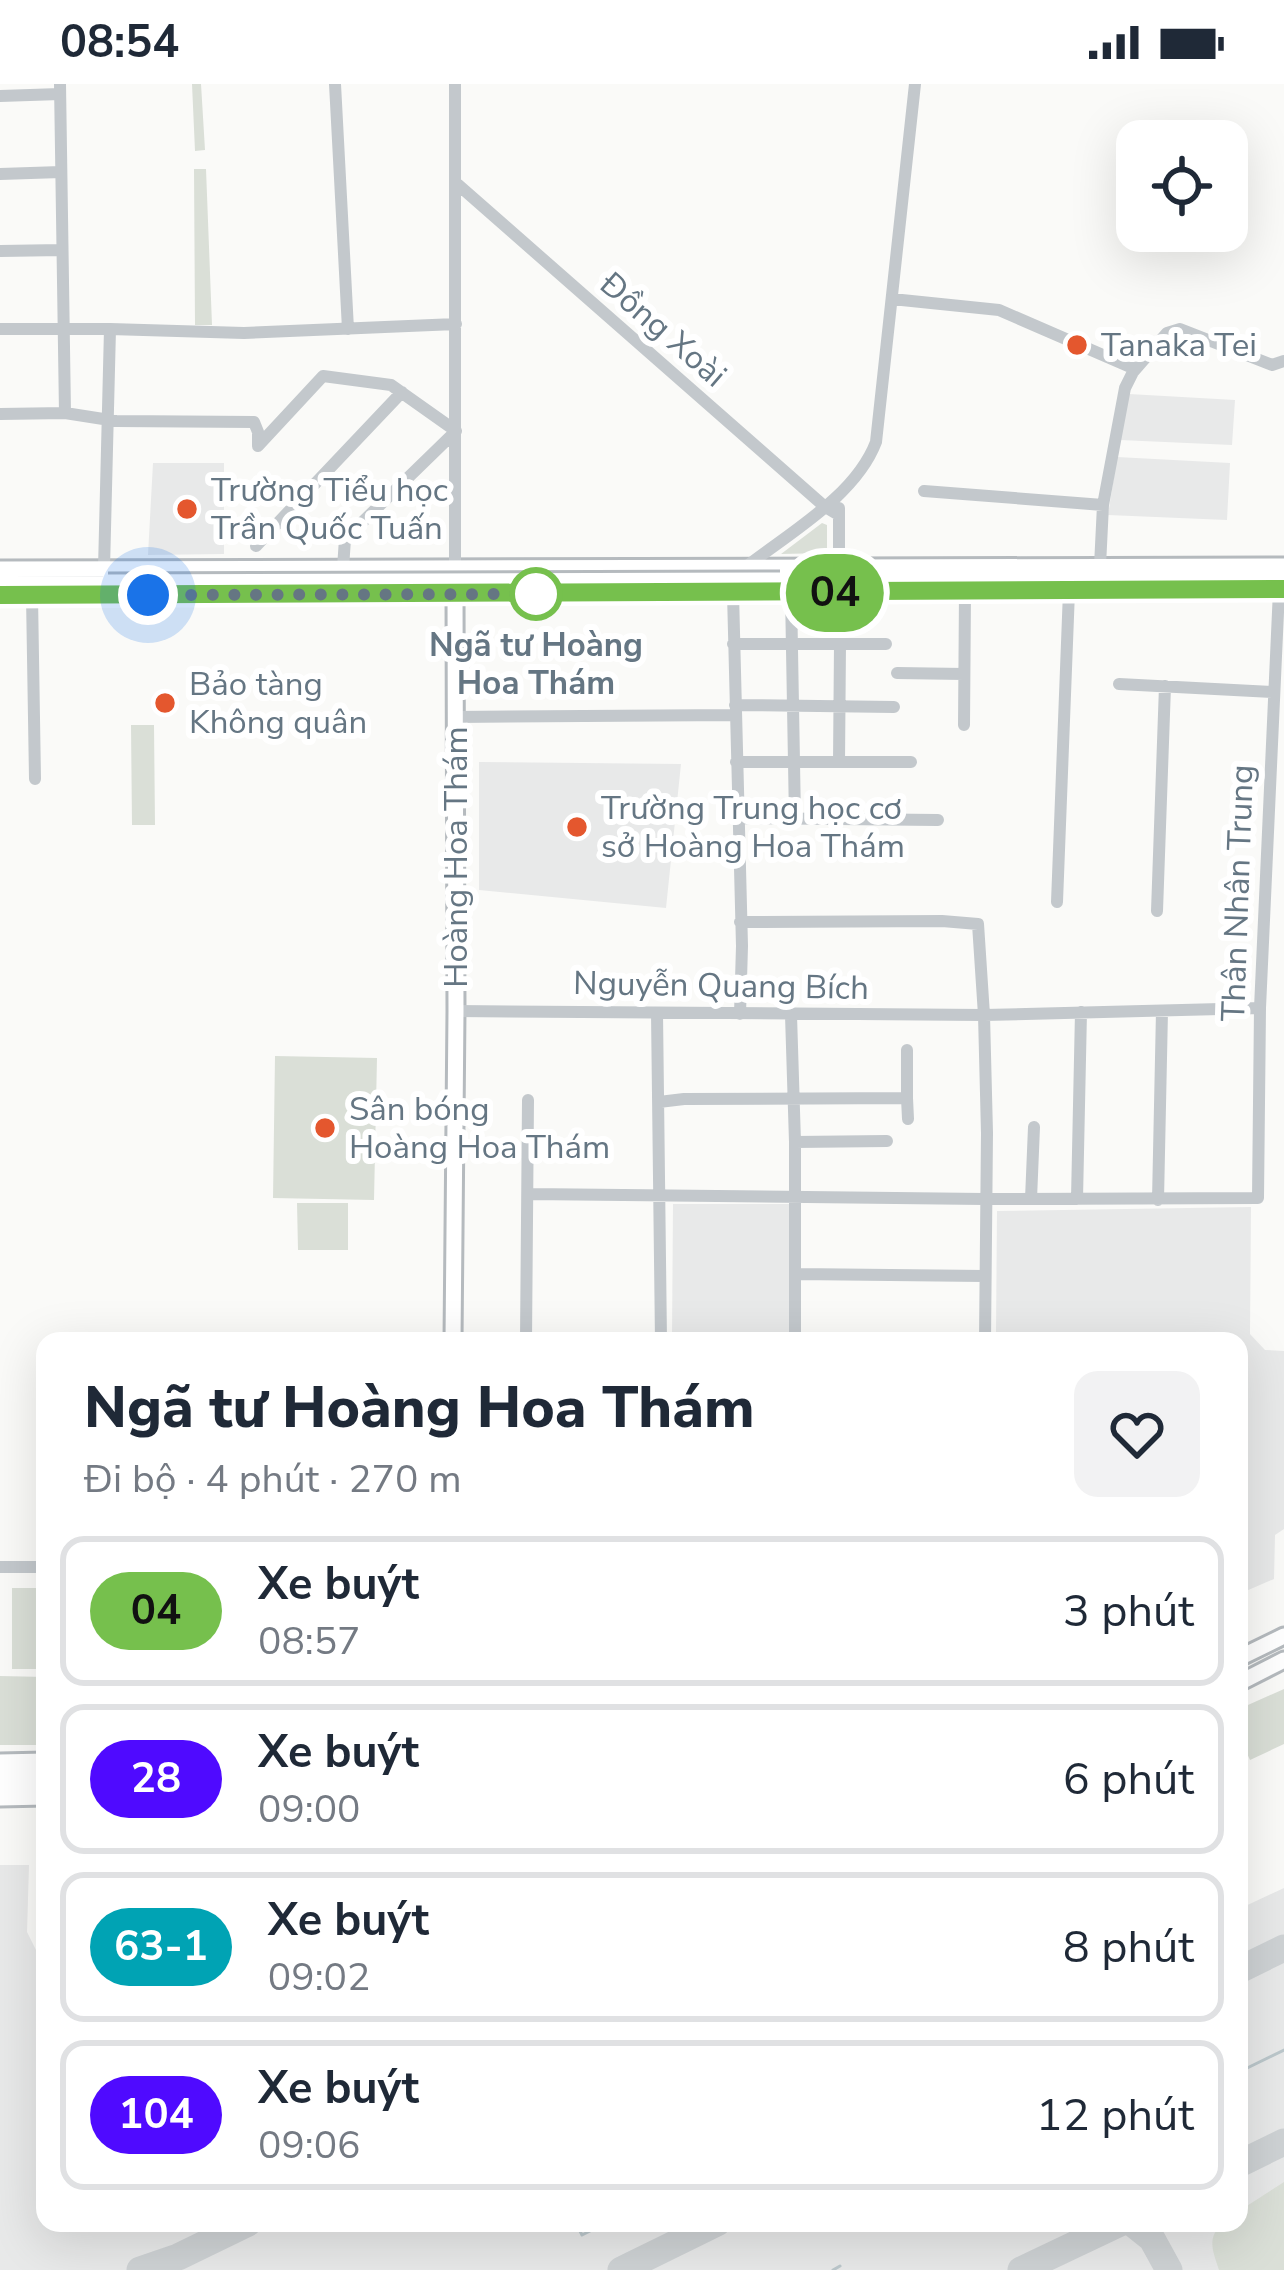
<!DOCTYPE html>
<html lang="vi">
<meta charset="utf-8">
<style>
body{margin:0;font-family:"Nunito Sans",sans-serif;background:#f2f2f3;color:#1f2937;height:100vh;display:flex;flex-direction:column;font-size:45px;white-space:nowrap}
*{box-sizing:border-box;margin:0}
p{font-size:39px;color:#747a83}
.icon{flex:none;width:66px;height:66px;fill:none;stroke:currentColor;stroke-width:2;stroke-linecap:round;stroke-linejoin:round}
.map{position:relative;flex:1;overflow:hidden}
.side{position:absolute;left:36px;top:1248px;width:1212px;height:900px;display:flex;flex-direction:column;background:#fff;border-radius:24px;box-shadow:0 12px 48px #0002}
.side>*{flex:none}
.badge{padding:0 24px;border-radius:39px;font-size:42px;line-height:78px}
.fabs{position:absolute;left:1116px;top:36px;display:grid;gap:24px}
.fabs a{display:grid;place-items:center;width:132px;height:132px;border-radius:24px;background:#fff;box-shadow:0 12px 48px #0002;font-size:60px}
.you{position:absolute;width:60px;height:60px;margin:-30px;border:9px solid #fff;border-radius:50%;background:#1a73e8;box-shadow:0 0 0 18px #1a73e833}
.map>.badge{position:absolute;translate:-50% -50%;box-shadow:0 0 0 6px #fff}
.round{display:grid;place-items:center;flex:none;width:126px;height:126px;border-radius:24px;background:#f2f2f3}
.head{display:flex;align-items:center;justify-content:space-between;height:204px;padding:0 48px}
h1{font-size:57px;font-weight:800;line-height:90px}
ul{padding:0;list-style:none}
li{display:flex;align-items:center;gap:36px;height:150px;margin:0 24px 18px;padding:0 24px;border:6px solid #e0e1e3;border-radius:24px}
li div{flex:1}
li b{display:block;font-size:45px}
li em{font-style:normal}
li .badge{min-width:132px;font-weight:700;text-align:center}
.status{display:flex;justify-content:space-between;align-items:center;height:84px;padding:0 60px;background:#fff;direction:ltr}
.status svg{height:33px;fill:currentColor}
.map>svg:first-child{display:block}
.built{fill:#e8e9e9}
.green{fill:#dadfd7}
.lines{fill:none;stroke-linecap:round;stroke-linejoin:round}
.stream{stroke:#bbc7cb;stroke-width:3}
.taxiway{stroke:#ced2d4;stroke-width:27}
.major-casing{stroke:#b5babe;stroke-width:21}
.minor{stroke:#c3c8cc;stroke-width:12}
.major{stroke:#fff;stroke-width:15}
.major-bridge-casing{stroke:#b5babe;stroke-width:21;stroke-linecap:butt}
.major-bridge{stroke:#fff;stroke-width:15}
.line-casing{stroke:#fff;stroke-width:27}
.line{stroke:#76c04d;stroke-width:18}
.walk{stroke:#657683;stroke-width:12;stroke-dasharray:0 21.6}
.poi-dot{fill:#e4572e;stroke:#fff;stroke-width:4.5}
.stop-dot{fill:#fff;stroke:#76c04d;stroke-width:6}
.labels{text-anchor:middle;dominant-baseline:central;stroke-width:12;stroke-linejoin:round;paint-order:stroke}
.street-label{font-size:33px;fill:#657683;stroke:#fff}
.poi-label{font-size:33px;fill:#657683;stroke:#fff;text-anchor:start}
.stop-label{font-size:33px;font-weight:bold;fill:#657683;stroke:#fff}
</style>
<div class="status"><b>08:54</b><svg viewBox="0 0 49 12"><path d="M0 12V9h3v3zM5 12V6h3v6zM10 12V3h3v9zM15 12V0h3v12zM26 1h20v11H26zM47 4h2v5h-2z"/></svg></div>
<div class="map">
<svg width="1284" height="2186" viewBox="0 0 1284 2186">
<rect width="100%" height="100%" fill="#fafaf8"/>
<path class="built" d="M1129,310L1235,316L1232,361L1120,356Z
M1117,373L1230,379L1227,436L1108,431Z
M153,379H224V470L148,471Z
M479,678L681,680L666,824L479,806Z
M673,1120H793L792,1255L672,1254Z
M1251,1123L1250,1250L1265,1266L1284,1267V1445L1275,1451L1274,1495L1239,1510V1257H1133V1249L996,1248L997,1127Z
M0,1781H29L27,1848L45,1884V2139H1239V1825L1284,1804V2186H0Z"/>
<path class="green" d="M192,0H201L205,66L195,67Z
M194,85H206L212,241H195Z
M822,439L827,441V469L781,470Z
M131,641H154L155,741H132Z
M275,972L377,974L374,1116L273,1114Z
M297,1119H348V1166H298Z
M12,1504H45V1585H12Z
M0,1592L45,1593V1661H0Z
M1284,1605V1660L1250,1676L1239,1652V1625Z
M1284,2098V2186H1219C1213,2167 1206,2154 1223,2139H1239V2127Z"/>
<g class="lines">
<path class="stream" d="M1239,1988L1284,1966
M576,2139L582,2151L606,2139
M833,2186L840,2182"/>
<path class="taxiway" d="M1239,1886L1284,1864
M1239,2080L1284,2058
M1132,2139L1152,2155L1169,2186
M140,2186L178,2173L248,2139
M621,2186L717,2139
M1021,2186L1120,2139"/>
<g class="major-casing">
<path id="major" d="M0,485L1284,482
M780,496L1284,495
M0,498H108
M0,511L1284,506
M453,1257L456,927L455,504
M1239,1574L1284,1552
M1239,1599L1284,1576
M0,1678L45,1677
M0,1691L45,1689
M0,1701L45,1700
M0,1714L45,1713"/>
</g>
<path class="minor" d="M60,0L65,329
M335,0L348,245
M455,0V483
M0,12L60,10
M0,90L61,88
M455,98L824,422L839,431
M0,167L62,166
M892,215L999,226L1135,285
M0,245H110L244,249L456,240
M0,330L65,329L116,337L254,338L258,348V361
M258,362L323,292L391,301L456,347L345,455L343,484
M924,407L1103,421
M839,424V482
M256,462L402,308
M747,482C791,448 856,411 876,358L915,0
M1100,482L1103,421L1125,304L1133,288L1167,249L1180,245L1272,281L1284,277
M104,485L110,245
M733,509L742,862L740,930
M791,509L795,735
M32,512L35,695
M733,560H886
M897,589L964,590
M1119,600L1273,608
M735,621L894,623
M455,633L735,631
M964,641L965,508
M736,678H911
M839,678L840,560
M738,734L938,736
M1057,818L1069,507
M1157,827L1165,602
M740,838L942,837L978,840L984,931L987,1049L985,1257
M456,927L984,931L1260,924
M657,929L661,1257
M791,931L795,1058V1257
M907,966V1014
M659,1018L684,1015L907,1014L908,1035
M795,1058L887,1057
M529,1110L984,1115L1258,1114L1260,924L1279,506
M1031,1115L1034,1043
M1077,1115L1081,928
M1158,1116L1162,927
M796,1190L984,1192
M453,1256L498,1257
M526,1257L528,1016
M0,1483H45"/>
<use href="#major" class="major"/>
<g class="major-bridge-casing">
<path id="major-bridge" d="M108,498L780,496"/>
</g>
<use href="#major-bridge" class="major-bridge"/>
</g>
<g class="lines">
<g class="line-casing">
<path id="line" d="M0,511L1284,505"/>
</g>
<use href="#line" class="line"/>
<path class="walk" d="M148,511L536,510"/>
</g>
<g class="poi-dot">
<circle cx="1077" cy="261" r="12"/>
<circle cx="187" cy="425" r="12"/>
<circle cx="165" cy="619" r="12"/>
<circle cx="577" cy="743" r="12"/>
<circle cx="325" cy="1044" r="12"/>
</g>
<circle class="stop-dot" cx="536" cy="510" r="24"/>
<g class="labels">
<g class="street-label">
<text transform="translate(663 246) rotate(41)">Đồng Xoài</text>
<text transform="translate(456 773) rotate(-90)">Hoàng Hoa Thám</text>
<text transform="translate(1238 809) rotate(-88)">Thân Nhân Trung</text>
<text transform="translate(721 902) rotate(1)">Nguyễn Quang Bích</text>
</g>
<g class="poi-label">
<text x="1101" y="261">Tanaka Tei</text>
<text x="211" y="406">Trường Tiểu học<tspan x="211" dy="38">Trần Quốc Tuấn</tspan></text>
<text x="189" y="600">Bảo tàng<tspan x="189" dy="38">Không quân</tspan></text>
<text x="601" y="724">Trường Trung học cơ<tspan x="601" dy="38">sở Hoàng Hoa Thám</tspan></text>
<text x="349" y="1025">Sân bóng<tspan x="349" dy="38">Hoàng Hoa Thám</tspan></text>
</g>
<g class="stop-label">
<text x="536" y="561">Ngã tư Hoàng<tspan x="536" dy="38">Hoa Thám</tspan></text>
</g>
</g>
</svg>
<div class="fabs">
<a><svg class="icon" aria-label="locate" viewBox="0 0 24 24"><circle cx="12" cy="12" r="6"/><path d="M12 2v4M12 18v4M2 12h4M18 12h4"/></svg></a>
</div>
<div class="you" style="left:148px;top:511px"></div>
<b class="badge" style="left:835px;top:509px;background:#76c04d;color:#111">04</b>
<section class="side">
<div class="head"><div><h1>Ngã tư Hoàng Hoa Thám</h1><p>Đi bộ · 4 phút · 270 m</p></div><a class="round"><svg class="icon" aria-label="heart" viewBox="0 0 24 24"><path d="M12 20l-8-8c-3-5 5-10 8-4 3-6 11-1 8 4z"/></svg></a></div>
<ul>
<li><span class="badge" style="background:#76c04d;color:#111">04</span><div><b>Xe buýt</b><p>08:57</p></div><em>3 phút</em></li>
<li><span class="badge" style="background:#4f0aff;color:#fff">28</span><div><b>Xe buýt</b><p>09:00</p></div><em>6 phút</em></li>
<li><span class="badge" style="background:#00a3b4;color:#fff">63-1</span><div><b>Xe buýt</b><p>09:02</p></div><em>8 phút</em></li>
<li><span class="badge" style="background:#4f0aff;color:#fff">104</span><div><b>Xe buýt</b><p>09:06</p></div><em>12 phút</em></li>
</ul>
</section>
</div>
